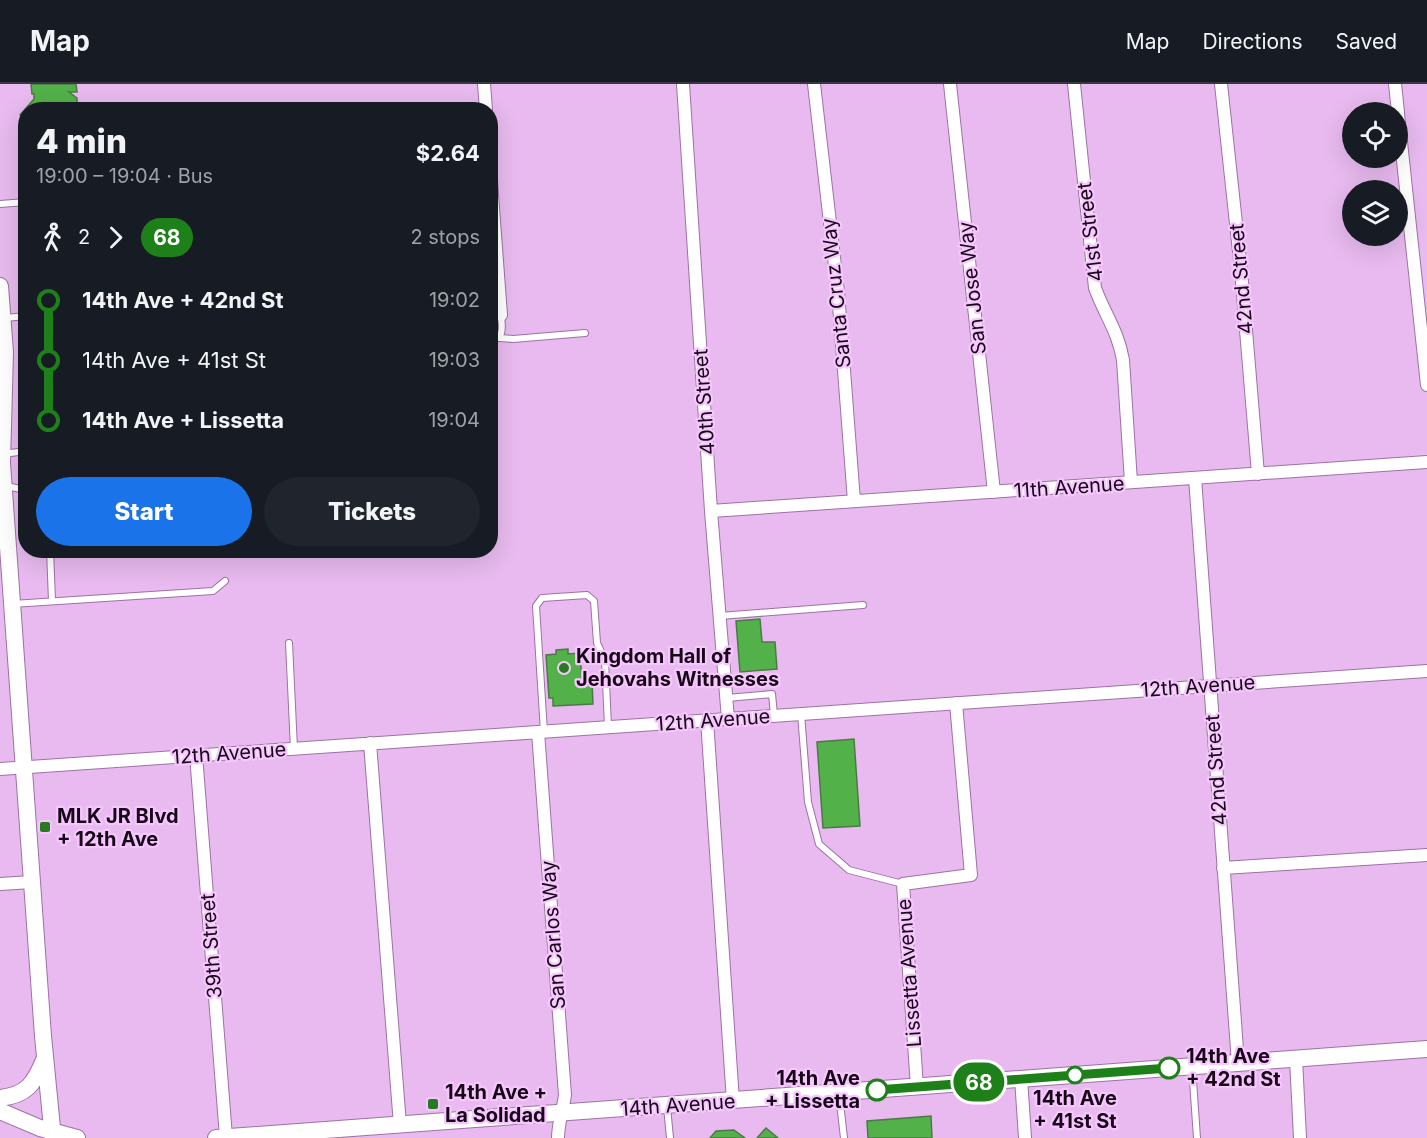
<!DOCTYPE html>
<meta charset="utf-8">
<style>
body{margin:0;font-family:Inter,sans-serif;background:#20242c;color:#f1f3f6;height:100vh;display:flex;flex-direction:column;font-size:22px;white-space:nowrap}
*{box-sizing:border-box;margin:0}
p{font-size:20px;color:#9ea1a6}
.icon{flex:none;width:33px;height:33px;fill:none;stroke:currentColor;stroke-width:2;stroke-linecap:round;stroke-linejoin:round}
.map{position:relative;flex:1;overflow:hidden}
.details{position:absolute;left:18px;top:18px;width:480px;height:456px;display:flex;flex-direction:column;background:#171b24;border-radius:24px;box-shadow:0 6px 24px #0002}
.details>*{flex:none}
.badge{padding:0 12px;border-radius:20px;font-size:21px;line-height:39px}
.tools{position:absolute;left:1342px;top:18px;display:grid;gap:12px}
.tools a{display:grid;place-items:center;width:66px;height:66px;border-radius:50%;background:#171b24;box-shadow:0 6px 24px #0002;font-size:30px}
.map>.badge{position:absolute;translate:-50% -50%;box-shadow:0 0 0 3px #fff}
.legs{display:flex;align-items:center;gap:9px;height:66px;padding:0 18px;font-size:20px}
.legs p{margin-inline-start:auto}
.headline{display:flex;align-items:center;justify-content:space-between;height:102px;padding:0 18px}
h1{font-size:33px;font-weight:800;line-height:45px}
.cta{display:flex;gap:12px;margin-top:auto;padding:12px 18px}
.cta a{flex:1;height:69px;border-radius:36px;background:#1a73e8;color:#fff;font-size:24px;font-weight:800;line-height:69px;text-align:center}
.cta a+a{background:#20242c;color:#f1f3f6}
ul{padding:0 18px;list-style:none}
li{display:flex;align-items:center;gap:21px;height:60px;font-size:22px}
li i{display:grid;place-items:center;width:9px;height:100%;margin:0 8px;background:currentColor}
li i::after{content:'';width:15px;height:15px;margin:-8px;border:4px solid;border-radius:50%;background:#171b24}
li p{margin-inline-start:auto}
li:first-child i{background:linear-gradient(#0000 50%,currentColor 0)}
li:last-child i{background:linear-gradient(currentColor 50%,#0000 0)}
header{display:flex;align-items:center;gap:36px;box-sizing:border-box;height:84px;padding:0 30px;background:#171b24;border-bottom:2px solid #363941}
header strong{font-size:28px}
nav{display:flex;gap:33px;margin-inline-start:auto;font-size:21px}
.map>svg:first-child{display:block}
.building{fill:#52b149;stroke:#4d7948;stroke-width:1.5}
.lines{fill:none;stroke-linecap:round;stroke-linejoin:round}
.lane-casing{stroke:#9d72a4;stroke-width:8}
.street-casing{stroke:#9d72a4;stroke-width:14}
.secondary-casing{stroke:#9d72a4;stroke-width:18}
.lane{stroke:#fff;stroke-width:6}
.street{stroke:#fff;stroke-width:12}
.secondary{stroke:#fff;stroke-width:16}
.line-1-casing{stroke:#fff;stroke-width:14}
.line-1{stroke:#1e8019;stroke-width:9}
.poi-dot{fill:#297923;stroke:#f6c7fd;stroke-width:2}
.stop-1-dot{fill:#fff;stroke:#1e8019;stroke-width:3}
.labels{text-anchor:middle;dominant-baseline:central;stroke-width:4.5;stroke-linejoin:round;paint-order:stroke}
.street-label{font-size:20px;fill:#170719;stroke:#f6c7fd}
.poi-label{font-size:20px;font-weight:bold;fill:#170719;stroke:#f6c7fd;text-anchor:start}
.stop-label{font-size:20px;font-weight:bold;fill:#170719;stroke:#f6c7fd;text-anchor:start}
</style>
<header>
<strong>Map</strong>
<nav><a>Map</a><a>Directions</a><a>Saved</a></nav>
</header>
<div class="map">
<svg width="1427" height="1054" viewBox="0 0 1427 1054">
<rect width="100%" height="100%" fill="#e8baef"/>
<path class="building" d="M31,0H76L77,8H69L77,14V23L81,26H26V36L20,31L34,15V10H32Z
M760,535L762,558H775L777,585L740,588L736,537Z
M568,565V570L580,569L582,597H592L593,620L553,622V614H549L546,571L556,570V566Z
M854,655L860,742L823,744L817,658Z
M931,1032L932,1054H868L867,1037Z
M766,1044L778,1054H757Z
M734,1046L745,1054H710L716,1047Z"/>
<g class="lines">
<g class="lane-casing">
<path id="lane" d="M0,120L26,118
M5,234L26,232
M500,254L513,255L585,249
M490,259C505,251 502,246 501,231
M3,370L26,367
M6,402L26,406
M50,466L52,517
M12,520L213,507L225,497
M720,532L863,521
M289,559L294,665
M727,614L772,610L774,631
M801,630L808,718L819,760L849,786L903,800
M544,648L536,522L542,514L587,511L594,517L597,559L605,576L608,643
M1192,982L1197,1054
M839,1010L844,1054
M667,1023L670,1054"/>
</g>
<g class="street-casing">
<path id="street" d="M484,0L486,26
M683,0L711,427L728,635
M814,0L838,208L854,417
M950,0L994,408
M1074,0L1095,204C1105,231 1118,247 1123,276L1131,398
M1221,0L1241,186L1258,390
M1395,0L1398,28
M1398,30L1427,301
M490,84L501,231
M1195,394L1238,979
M711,427L1427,378
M707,636L733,1017
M538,648L565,1011C563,1025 558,1040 558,1054
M370,659L400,1041
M196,671L226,1053
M0,685L1427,587
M1223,784L1427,771
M0,800L32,798
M1296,975L1300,1054
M1021,994L1025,1054
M917,1003L903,800L971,791L956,619"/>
</g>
<g class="secondary-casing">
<path id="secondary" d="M0,202L5,268L2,379L43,952L53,1054
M0,1014C27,1011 34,1000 44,976
M0,1027L40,1044L77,1054
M216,1054L1427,965"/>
</g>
<use href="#lane" class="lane"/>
<use href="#street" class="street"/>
<use href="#secondary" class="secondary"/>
</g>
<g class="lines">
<g class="line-1-casing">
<path id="line-1" d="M877,1006L1169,984"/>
</g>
<use href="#line-1" class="line-1"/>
</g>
<g class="poi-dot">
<circle cx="564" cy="584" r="6"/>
<rect x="39" y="737" width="12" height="12" rx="3"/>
<rect x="427" y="1014" width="12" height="12" rx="3"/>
</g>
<g class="stop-1-dot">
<circle cx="1169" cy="984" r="10"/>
<circle cx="1075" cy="991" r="8"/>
<circle cx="877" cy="1006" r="10"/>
</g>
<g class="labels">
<g class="street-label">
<text transform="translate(1090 148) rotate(-97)">41st Street</text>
<text transform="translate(1241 195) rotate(-95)">42nd Street</text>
<text transform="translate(972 204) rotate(-96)">San Jose Way</text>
<text transform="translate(836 209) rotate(-96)">Santa Cruz Way</text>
<text transform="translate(704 318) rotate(-94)">40th Street</text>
<text transform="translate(1069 403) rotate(-4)">11th Avenue</text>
<text transform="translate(1198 602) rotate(-4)">12th Avenue</text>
<text transform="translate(713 636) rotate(-4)">12th Avenue</text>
<text transform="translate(229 669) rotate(-4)">12th Avenue</text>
<text transform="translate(1216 686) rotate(-94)">42nd Street</text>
<text transform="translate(553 851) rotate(-94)">San Carlos Way</text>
<text transform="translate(211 862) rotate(-94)">39th Street</text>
<text transform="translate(909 889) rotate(-94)">Lissetta Avenue</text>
<text transform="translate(678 1021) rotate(-4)">14th Avenue</text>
</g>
<g class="poi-label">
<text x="576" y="572">Kingdom Hall of<tspan x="576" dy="23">Jehovahs Witnesses</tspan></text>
<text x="57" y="732">MLK JR Blvd<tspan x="57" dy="23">+ 12th Ave</tspan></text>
<text x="445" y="1008">14th Ave +<tspan x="445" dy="23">La Solidad</tspan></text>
</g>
<g class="stop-label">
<text x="1186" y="972">14th Ave<tspan x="1186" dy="23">+ 42nd St</tspan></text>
<text x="860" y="994" text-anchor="end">14th Ave<tspan x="860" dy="23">+ Lissetta</tspan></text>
<text x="1075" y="1014" text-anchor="middle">14th Ave<tspan x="1075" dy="23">+ 41st St</tspan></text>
</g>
</g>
</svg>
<div class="tools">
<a><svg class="icon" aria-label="locate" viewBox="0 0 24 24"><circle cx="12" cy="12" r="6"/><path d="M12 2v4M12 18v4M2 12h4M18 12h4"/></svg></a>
<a><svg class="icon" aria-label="layers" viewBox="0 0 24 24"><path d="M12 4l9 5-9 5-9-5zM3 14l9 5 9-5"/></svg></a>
</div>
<b class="badge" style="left:979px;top:998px;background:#1e8019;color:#fff">68</b>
<section class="details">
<div class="headline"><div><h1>4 min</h1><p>19:00 – 19:04 · Bus</p></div><b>$2.64</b></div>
<div class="legs"><svg class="icon" aria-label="walk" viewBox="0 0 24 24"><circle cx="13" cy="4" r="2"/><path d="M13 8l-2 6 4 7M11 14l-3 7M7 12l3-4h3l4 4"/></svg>2<svg class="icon" aria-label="forward" viewBox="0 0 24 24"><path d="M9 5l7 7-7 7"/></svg><b class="badge" style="background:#1e8019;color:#fff">68</b><p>2 stops</p></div>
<ul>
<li><i style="color:#1e8019"></i><b>14th Ave + 42nd St</b><p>19:02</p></li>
<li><i style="color:#1e8019"></i><span>14th Ave + 41st St</span><p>19:03</p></li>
<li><i style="color:#1e8019"></i><b>14th Ave + Lissetta</b><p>19:04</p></li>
</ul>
<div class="cta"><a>Start</a><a>Tickets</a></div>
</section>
</div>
